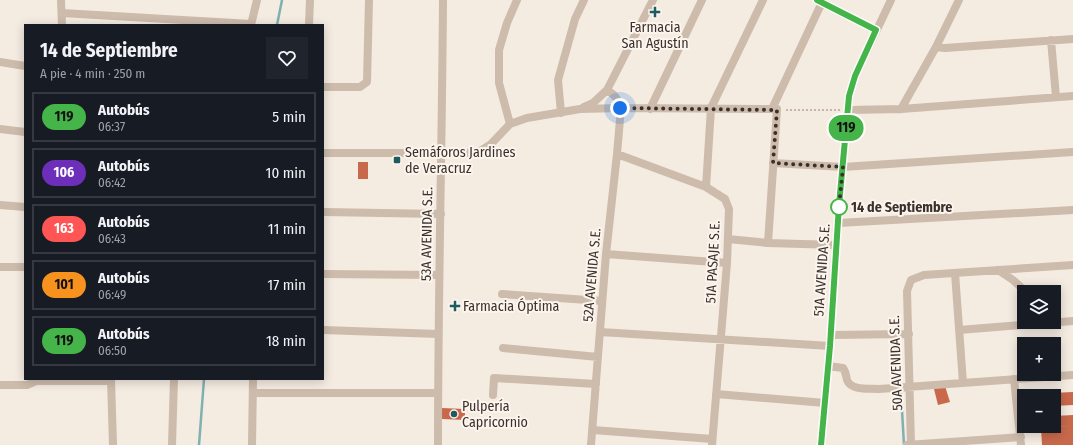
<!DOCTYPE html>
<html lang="es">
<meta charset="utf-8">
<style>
body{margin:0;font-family:"Fira Sans Condensed",sans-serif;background:#20242c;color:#f1f3f6;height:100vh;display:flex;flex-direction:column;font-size:15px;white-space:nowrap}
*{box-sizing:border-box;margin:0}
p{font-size:13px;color:#9ea1a6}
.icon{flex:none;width:22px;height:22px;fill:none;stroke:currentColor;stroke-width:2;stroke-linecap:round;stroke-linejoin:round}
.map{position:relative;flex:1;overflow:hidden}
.side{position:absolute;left:24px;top:24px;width:300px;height:356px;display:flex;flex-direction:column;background:#171b24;border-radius:0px;box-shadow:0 2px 10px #0003}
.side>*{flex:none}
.badge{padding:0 8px;border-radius:13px;font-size:14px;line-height:26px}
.buttons{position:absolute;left:1017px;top:285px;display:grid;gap:8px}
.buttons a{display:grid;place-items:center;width:44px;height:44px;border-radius:0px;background:#171b24;box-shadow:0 2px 10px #0003;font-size:20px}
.you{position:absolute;width:20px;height:20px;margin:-10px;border:3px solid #fff;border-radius:50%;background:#1a73e8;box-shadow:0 0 0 6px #1a73e833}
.map>.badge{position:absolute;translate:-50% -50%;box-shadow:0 0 0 2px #fff}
.round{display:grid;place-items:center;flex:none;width:42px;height:42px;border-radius:0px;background:#20242c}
.overview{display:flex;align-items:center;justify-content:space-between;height:68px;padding:0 16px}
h1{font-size:19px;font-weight:700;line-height:30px}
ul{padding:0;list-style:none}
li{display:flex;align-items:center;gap:12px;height:50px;margin:0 8px 6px;padding:0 8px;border:2px solid #363941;border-radius:0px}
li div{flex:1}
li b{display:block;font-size:15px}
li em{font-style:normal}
li .badge{min-width:44px;font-weight:700;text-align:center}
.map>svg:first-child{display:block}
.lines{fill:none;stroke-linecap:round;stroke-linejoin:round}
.stream{stroke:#7fb0b2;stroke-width:2.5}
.building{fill:#c8694b}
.path{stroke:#b9a596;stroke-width:1.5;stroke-dasharray:2 2;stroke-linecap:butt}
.minor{stroke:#cdbbac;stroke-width:8}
.line-casing{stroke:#fff;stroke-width:9}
.line{stroke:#45b549;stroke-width:6}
.walk{stroke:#3b302b;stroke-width:4;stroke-dasharray:0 7.2}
.poi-dot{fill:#1f5a5e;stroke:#fbf5ee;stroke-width:1.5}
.stop-dot{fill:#fff;stroke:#45b549;stroke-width:2}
.labels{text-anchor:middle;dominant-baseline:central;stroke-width:4;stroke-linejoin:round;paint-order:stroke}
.poi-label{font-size:14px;fill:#3b302b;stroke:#fbf5ee;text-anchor:start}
.stop-label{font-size:14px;font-weight:bold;fill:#3b302b;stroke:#fbf5ee;text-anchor:start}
.street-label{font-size:14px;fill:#3b302b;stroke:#fbf5ee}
</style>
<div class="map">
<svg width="1073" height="445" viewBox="0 0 1073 445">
<rect width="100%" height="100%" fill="#f4ebe1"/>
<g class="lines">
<path class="stream" d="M277,25L282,0
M901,393L904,445
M199,445L204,379"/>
</g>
<path class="building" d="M358,162H368V179H358Z
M945,386L950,402L938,405L934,389Z
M1073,392V405L1054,406V396H1030V394Z
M442,408L465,409V420L442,419Z
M1073,415V426L1054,427V416Z
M1033,426H1046V427L1033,428Z
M1073,426V445H1042L1041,428Z"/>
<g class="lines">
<path class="path" d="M786,110H840"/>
<path class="minor" d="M61,0L62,25
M818,1L876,30
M62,13L251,24
M251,25L257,0
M309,25L310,0
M1051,40L1056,97
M936,47L945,48L1073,39
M0,62L25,66
M323,87H360L367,82L369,0
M584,107L593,103L607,90L653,0
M650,109L702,0
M772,109L823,0
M901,109L936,47L959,0
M848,110L901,109L1073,96
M561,113L558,80L575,19L584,0
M510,124L499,83V50L507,23L517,0
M0,129L25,132
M323,153H467L480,151L491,144L510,124L527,118L580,109L621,108L777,109L768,243
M617,154L706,187L725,199L729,209L727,263L712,445
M773,163L843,167L1073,152
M706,187L711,108L763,0
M0,205L25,207
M323,212L441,214
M838,223L1073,210
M728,239L768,243L836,245
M606,254L727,263
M0,267H25
M998,270L1013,280L1026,292
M955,273L963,383
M323,274L439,275
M502,294L602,301
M323,330L438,334
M959,330L1073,321
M600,332L830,346
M831,335L909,334
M503,348L598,357
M828,366L843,368C846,372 846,376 847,380C851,391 870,388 879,389L1073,375
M111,379L113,445
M1014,379L1021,445
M0,385H27L36,381H111
M253,393H438
M716,394L825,403
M493,395L494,378L596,384
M593,430L712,439
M172,445L174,379
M252,445L253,379
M438,445C438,297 442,148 443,0
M591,445L606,254L617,154L621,108C618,99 615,95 607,90
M821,445L830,346L839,205L849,95L855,76L891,0
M907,445L1021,437
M911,445L907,291L911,280L924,275L1073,265"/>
</g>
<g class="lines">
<g class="line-casing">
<path id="line" d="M817,0L876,30L855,76L849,96L839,205L830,346L821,445"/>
</g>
<use href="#line" class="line"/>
<path class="walk" d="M620,108L777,110L773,163L843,167L839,207"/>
</g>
<g class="poi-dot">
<path d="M653 6h4v4h4v4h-4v4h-4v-4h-4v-4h4z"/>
<rect x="393" y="156" width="8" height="8" rx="2"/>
<path d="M453 300h4v4h4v4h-4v4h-4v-4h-4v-4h4z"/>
<circle cx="454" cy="414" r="4"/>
</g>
<circle class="stop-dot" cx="839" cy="207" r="8"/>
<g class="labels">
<g class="poi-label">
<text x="655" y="27" text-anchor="middle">Farmacia<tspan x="655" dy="16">San Agustín</tspan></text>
<text x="405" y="152">Semáforos Jardines<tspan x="405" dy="16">de Veracruz</tspan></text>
<text x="463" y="306">Farmacia Óptima</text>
<text x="462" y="406">Pulpería<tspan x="462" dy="16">Capricornio</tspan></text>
</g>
<g class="stop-label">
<text x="851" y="207">14 de Septiembre</text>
</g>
<g class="street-label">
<text transform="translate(427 234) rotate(-89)">53A AVENIDA S.E.</text>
<text transform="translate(713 262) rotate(-87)">51A PASAJE S.E.</text>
<text transform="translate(822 270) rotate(-86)">51A AVENIDA S.E.</text>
<text transform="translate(592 275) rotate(-85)">52A AVENIDA S.E.</text>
<text transform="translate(896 363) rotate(-92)">50A AVENIDA S.E.</text>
</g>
</g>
</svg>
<div class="buttons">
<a><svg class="icon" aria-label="layers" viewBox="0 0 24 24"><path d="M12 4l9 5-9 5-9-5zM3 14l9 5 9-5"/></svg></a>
<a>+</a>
<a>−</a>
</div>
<div class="you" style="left:620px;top:108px"></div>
<b class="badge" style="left:846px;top:128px;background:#45b549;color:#111">119</b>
<section class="side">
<div class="overview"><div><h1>14 de Septiembre</h1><p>A pie · 4 min · 250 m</p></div><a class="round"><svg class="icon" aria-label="heart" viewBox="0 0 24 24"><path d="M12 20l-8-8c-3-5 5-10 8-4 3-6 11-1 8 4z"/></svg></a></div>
<ul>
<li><span class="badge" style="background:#45b549;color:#111">119</span><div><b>Autobús</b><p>06:37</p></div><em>5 min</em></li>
<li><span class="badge" style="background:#6d2fba;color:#fff">106</span><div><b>Autobús</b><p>06:42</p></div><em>10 min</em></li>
<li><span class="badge" style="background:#f55;color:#fff">163</span><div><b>Autobús</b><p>06:43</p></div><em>11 min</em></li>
<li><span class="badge" style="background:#f7921f;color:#111">101</span><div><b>Autobús</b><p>06:49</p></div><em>17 min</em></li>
<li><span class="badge" style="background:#45b549;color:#111">119</span><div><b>Autobús</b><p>06:50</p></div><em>18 min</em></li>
</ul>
</section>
</div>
